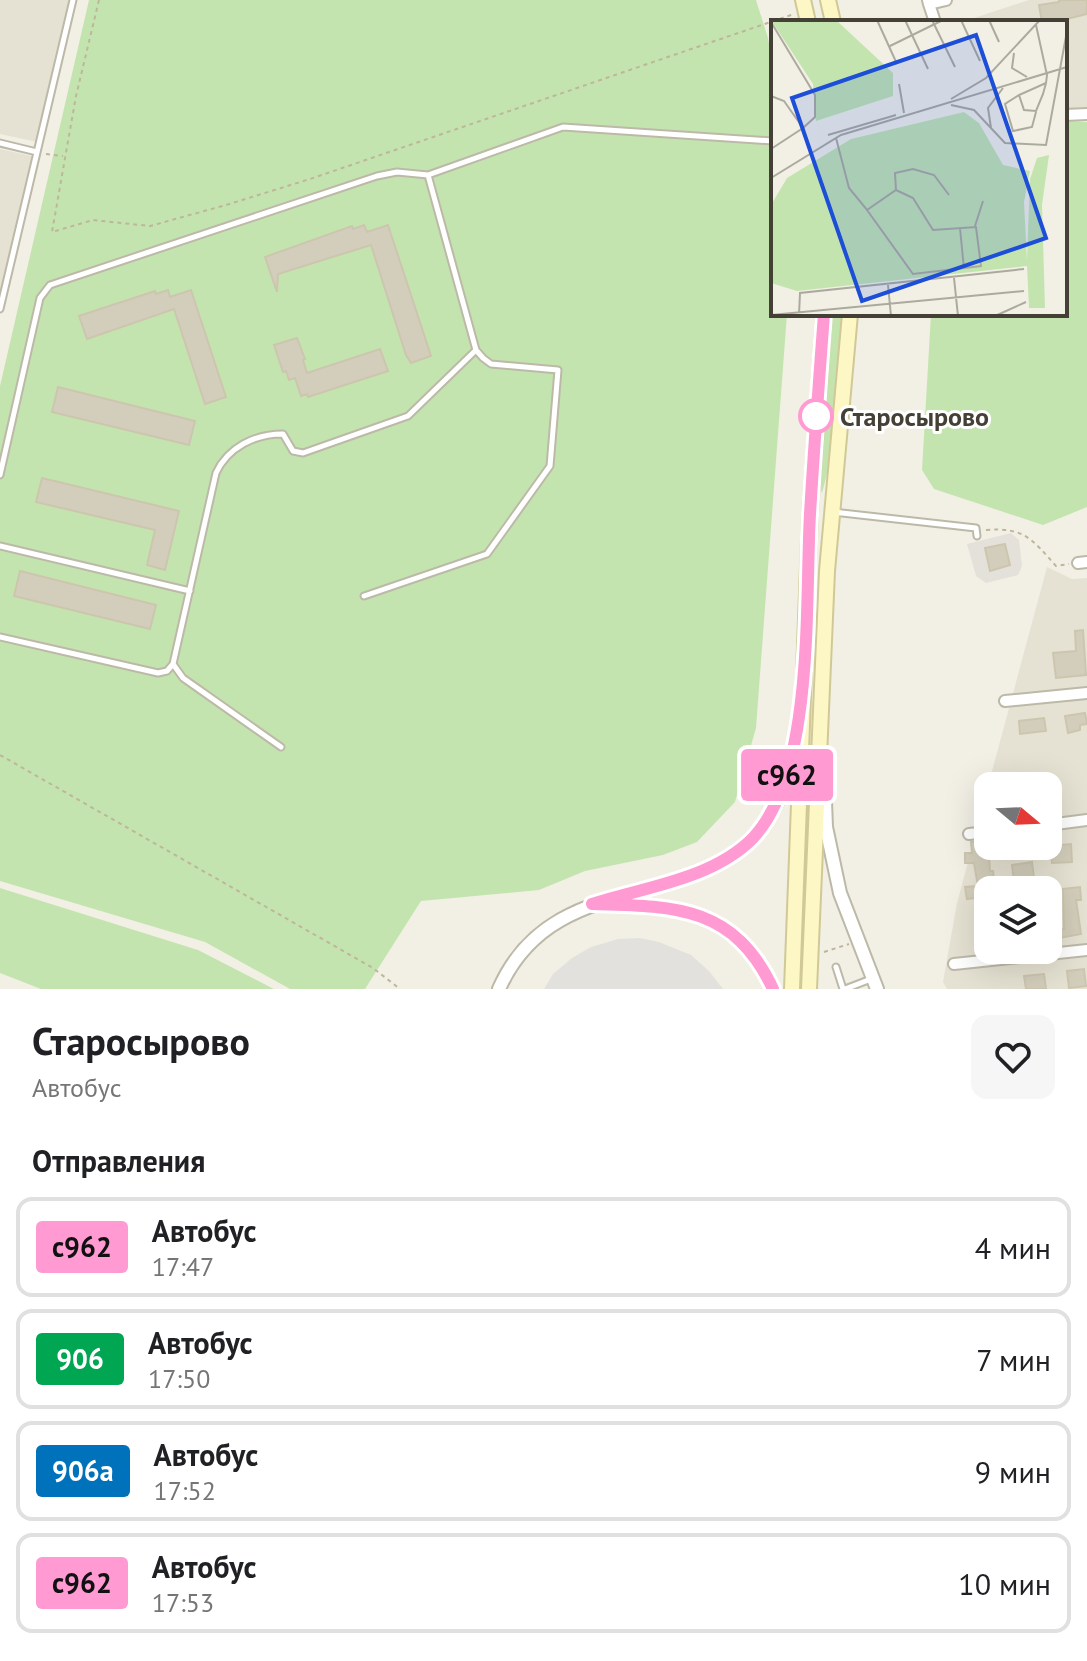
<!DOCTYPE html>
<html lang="ru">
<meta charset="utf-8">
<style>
body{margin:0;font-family:"PT Sans",sans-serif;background:#f6f6f6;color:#202124;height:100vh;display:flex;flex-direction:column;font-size:30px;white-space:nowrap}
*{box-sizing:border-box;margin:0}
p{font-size:26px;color:#757577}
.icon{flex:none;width:44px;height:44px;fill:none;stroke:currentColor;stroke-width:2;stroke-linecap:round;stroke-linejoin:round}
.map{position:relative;height:989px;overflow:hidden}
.sheet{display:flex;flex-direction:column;background:#fff;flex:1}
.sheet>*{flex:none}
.badge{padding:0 16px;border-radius:6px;font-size:28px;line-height:52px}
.needle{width:52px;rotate:109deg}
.fabs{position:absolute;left:974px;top:772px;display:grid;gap:16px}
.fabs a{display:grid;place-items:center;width:88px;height:88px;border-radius:16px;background:#fff;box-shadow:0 8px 32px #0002;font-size:40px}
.map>.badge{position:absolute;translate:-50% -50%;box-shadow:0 0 0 4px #fff}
h2{padding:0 32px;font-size:30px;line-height:72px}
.round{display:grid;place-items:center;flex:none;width:84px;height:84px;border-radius:16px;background:#f6f6f6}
.head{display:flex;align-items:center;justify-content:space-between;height:136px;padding:0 32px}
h1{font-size:38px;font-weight:700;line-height:60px}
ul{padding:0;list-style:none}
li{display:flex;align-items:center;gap:24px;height:100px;margin:0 16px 12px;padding:0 16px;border:4px solid #e0e0e0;border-radius:16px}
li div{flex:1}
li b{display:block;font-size:30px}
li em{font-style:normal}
li .badge{min-width:88px;font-weight:700;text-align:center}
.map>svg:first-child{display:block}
.residential{fill:#e5e2d3;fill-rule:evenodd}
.industrial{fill:#e4e1da}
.green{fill:#c4e4af}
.parking{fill:#e3e1dd}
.building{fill:#d3cdbb;stroke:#cdc6af;stroke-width:2}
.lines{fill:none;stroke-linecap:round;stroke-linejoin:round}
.service-casing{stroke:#bdb9a8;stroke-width:9}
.minor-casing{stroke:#bdb9a8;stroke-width:14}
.tertiary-casing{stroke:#bdb9a8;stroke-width:16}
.secondary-casing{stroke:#d0c997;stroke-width:18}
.path{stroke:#beb69a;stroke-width:2;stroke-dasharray:4 4;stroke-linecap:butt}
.service{stroke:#fff;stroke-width:5}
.minor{stroke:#fff;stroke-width:10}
.tertiary{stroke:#fff;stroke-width:12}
.secondary{stroke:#fcf7c5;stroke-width:14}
.line-casing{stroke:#fff;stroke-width:18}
.line{stroke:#ff9ad2;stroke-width:12}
.stop-dot{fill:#fff;stroke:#ff9ad2;stroke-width:4}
.labels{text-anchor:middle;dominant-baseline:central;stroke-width:6;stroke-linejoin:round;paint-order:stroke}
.stop-label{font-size:26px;font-weight:bold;fill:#444035;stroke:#fff;text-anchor:start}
.inset-road{fill:none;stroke:#acaa9f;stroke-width:2}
.view{fill:#1d4ed8;fill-opacity:0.15;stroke:#1d4ed8;stroke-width:4}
.inset-edge{fill:none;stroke:#444035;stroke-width:4}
</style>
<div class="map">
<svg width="1087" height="989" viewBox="0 0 1087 989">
<rect width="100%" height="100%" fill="#f2f0e5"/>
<path class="residential" d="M0,0H71L37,142L0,134Z
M1029,0H1087V110L1065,109V22H962Z
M0,149L36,157L0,310Z
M1047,567L1072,579L1087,578V989H947L943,982L957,903L988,787V846H1048V786H988ZM988,890H1048V950H988Z"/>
<path class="industrial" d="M1011,533L1019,540L1022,566L1018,575L986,583L976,576L967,544Z"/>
<path class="green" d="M89,0H756L768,38L773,67V314H787L756,728L735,802L697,842L663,855L585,871L539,890L421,901L365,989H290L205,942L0,881V386Z
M1065,121L1087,122V507L1043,525L934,489L922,470L931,314H1065Z
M832,314H842C838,373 839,437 822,493L820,488Z
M0,888L198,950L274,989H41L0,973Z"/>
<path class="parking" d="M640,938L659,942L691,955L709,971L723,989H544L553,974L572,958L591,947L618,939Z"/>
<path class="building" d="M1059,0H1087V14L1055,22H1042L1039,5L1059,2Z
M364,225L367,232L388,225L431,356L411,363L406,355L371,245L278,274L277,292L265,257L352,226L353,229Z
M168,290L170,297L191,290L226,397L205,404L174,309L87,339L79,316L155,291L156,294Z
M297,338L305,359L303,360L307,373L380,349L388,371L308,397L307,394L301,396L295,378L289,380L286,371L283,372L274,345Z
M58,387L195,421L189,445L52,412Z
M42,478L179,511L165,570L147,565L155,530L36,502Z
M1005,544L1010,565L990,571L985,548Z
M20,571L156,605L150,629L14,596Z
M1083,630L1086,675L1056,678L1053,653L1076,651L1075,631Z
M1085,713L1087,724L1080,725V730L1068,733L1065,716Z
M1044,718L1046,731L1020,734L1019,721Z
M1048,787H1060L1061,806L1048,807Z
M984,841L985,854H989L990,871H993L994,881L989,882L988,896L967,899L965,887L978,886L974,863H965V853H972L971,842Z
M1071,844L1072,862L1052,863L1050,846Z
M1032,862L1034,878L1014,881L1012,865Z
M1080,887L1081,900H1076L1081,934L1059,938L1060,943L1050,945L1048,932L1064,929L1063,889Z
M1084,969L1086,986L1069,988L1067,971Z
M1044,974L1046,989H1026L1024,976Z"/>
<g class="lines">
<g class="service-casing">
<path id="service" d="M0,143L37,152
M0,309L73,0
M0,475L40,298L50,285L377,176L397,172L428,175L563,127L773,141
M833,512L976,528L977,536
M0,546L190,591
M364,596L487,554L550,466L558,370L491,364L483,358L476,350
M0,637L158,673L167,671L173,664L216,473C228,447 255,434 283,434L293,451L303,453L408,416L476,350L428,175
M173,664L183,678L281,747
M836,967L843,989
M845,989L871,979"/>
</g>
<g class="minor-casing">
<path id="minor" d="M928,0L929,4L946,0
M929,4L935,22
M1065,115L1087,114
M1078,563L1087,562
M1005,701L1087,693
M1048,825L1087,820
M969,834L988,832
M954,964L1087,950"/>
</g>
<g class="tertiary-casing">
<path id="tertiary" d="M824,776L826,827L840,893L877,989
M603,904C680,906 736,911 773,989
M499,989C555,861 709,919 772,812C787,787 791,758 797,730"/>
</g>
<g class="secondary-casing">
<path id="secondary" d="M803,0L808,22
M828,0L833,22
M792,989L810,513L824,314
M809,989L827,571L850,314"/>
</g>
<path class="path" d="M99,0L76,96L52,232L93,220L150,226L226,205L310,179L794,14
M46,154L63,156
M986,530C1024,527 1032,539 1056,566L1069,564
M0,755L373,968L400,989
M824,952L849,944"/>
<use href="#service" class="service"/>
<use href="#minor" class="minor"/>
<use href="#tertiary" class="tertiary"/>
<use href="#secondary" class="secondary"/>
</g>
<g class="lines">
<g class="line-casing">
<path id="line" d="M773,989C734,905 673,906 592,904C645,887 713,879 753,838C815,772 805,602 810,514C814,447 819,381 824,314"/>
</g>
<use href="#line" class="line"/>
</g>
<circle class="stop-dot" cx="816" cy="416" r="16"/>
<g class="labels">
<g class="stop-label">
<text x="840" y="416">Старосырово</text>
</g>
</g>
<g transform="translate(771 20)">
<rect width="296" height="296" fill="#f2f0e5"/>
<path d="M0,0H65L122,53V76L45,101L42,64ZM193,92L208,103L232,145L259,151L253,182L256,240L259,159L266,138L278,135L271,185L274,288H258L256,246L26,271L0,263V185L16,158L80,119Z" fill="#c4e4af"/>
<path class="inset-road" d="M106,0L126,44M134,0L157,49M161,0L184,47M190,0L209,41M218,0L228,22M0,2L44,75V97L32,108M265,5L276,55L275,63L272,74L265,91L253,90L248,75L275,63M119,26L172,0M243,33L241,48L256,57M128,64L133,93M248,75L234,84L242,111L261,107L265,92M0,76L13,81L32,108L0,129M180,79L215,58L269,0M180,85L203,90L234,123L275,125L296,11M220,108L217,88L232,68M57,115L125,95M65,118L78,168L96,190L125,170L142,178L162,210L205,207L210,246L142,254L96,190M0,158L70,115L296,47M125,170L124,153L142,149L163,155L178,175M204,206L212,181M189,208L193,249M183,258L187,296M117,265L120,296M0,295L253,271M28,295L29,273L253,249M224,296L255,282"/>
<path class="view" d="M205,15L275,218L91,281L21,78Z"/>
<rect width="296" height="296" class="inset-edge"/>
</g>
</svg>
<div class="fabs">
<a><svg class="needle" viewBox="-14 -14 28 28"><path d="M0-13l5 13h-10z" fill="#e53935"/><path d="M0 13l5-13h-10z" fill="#757577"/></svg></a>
<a><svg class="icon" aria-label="layers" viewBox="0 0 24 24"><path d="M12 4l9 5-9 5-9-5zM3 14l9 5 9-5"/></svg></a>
</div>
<b class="badge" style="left:787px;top:775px;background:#ff9ad2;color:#111">с962</b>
</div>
<section class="sheet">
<div class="head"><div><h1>Старосырово</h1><p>Автобус</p></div><a class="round"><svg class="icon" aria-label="heart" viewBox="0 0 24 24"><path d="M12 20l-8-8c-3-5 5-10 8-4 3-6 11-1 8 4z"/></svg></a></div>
<h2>Отправления</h2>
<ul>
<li><span class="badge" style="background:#ff9ad2;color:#111">с962</span><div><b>Автобус</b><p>17:47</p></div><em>4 мин</em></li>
<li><span class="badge" style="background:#00a651;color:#fff">906</span><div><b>Автобус</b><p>17:50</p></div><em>7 мин</em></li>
<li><span class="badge" style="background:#0072bc;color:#fff">906а</span><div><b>Автобус</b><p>17:52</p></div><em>9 мин</em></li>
<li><span class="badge" style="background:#ff9ad2;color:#111">с962</span><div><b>Автобус</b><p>17:53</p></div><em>10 мин</em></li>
</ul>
</section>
